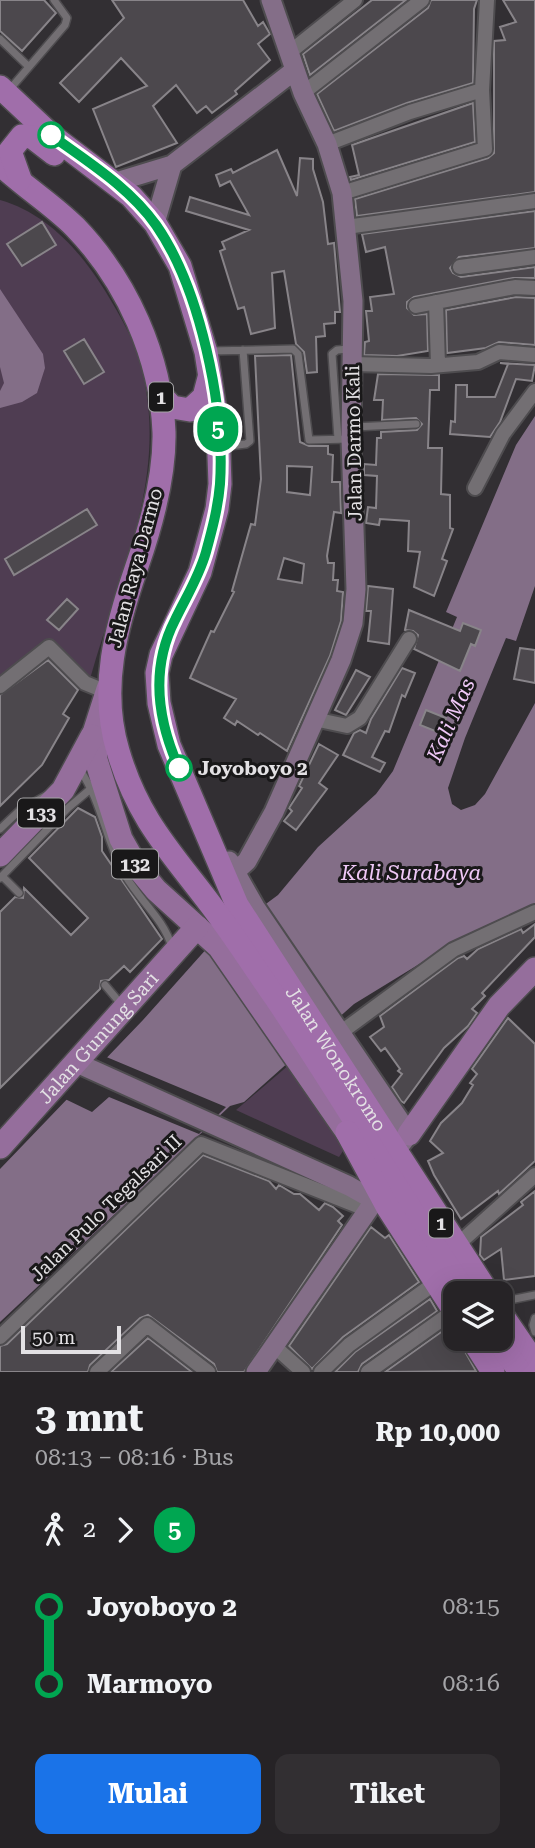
<!DOCTYPE html>
<html lang="id">
<meta charset="utf-8">
<style>
body{margin:0;font-family:"Roboto Serif",serif;background:#322f32;color:#f1f3f6;height:100vh;display:flex;flex-direction:column;font-size:26px;white-space:nowrap}
*{box-sizing:border-box;margin:0}
p{font-size:23px;color:#a4a4a7}
.icon{flex:none;width:38px;height:38px;fill:none;stroke:currentColor;stroke-width:2;stroke-linecap:round;stroke-linejoin:round}
.map{position:relative;height:1372px;overflow:hidden}
.side{display:flex;flex-direction:column;background:#262326;flex:1}
.side>*{flex:none}
.badge{padding:0 14px;border-radius:23px;font-size:24px;line-height:46px}
.fabs{position:absolute;left:443px;top:1281px;display:grid;gap:14px}
.fabs a{display:grid;place-items:center;width:70px;height:70px;border-radius:14px;background:#262326;box-shadow:0 7px 28px #0002,0 0 0 2px #424043;font-size:35px}
.scale{position:absolute;left:21px;bottom:18px;width:100px;box-sizing:border-box;padding-left:7px;border:4px solid #e3e1e4;border-top:0;font-size:19px;line-height:24px;white-space:nowrap;color:#e3e1e4;-webkit-text-stroke:5px #191819;paint-order:stroke}
.map>.badge{position:absolute;translate:-50% -50%;box-shadow:0 0 0 4px #fff}
.legs{display:flex;align-items:center;gap:10px;height:77px;padding:0 35px;font-size:23px}
.legs p{margin-inline-start:auto}
.head{display:flex;align-items:center;justify-content:space-between;height:119px;padding:0 35px}
h1{font-size:38px;font-weight:700;line-height:52px}
.action{display:flex;gap:14px;margin-top:auto;padding:14px 35px}
.action a{flex:1;height:80px;border-radius:14px;background:#1a73e8;color:#fff;font-size:28px;font-weight:700;line-height:80px;text-align:center}
.action a+a{background:#322f32;color:#f1f3f6}
ul{padding:0 35px;list-style:none}
li{display:flex;align-items:center;gap:24px;height:77px;font-size:26px}
li i{display:grid;place-items:center;width:10px;height:100%;margin:0 9px;background:currentColor}
li i::after{content:'';width:18px;height:18px;margin:-9px;border:5px solid;border-radius:50%;background:#262326}
li p{margin-inline-start:auto}
li:first-child i{background:linear-gradient(#0000 50%,currentColor 0)}
li:last-child i{background:linear-gradient(currentColor 50%,#0000 0)}
.map>svg:first-child{display:block}
.green{fill:#4f3d52}
.water{fill:#836e87}
.pier{fill:#322f33}
.building{fill:#4c484d;stroke:#888489;stroke-width:2;fill-rule:evenodd}
.lines{fill:none;stroke-linecap:round;stroke-linejoin:round}
.service-casing{stroke:#4e4c4f;stroke-width:10}
.minor-casing{stroke:#4e4c4f;stroke-width:18}
.secondary-casing{stroke:#4e4c4f;stroke-width:23}
.primary-casing{stroke:#4e4c4f;stroke-width:26}
.trunk-casing{stroke:#4e4c4f;stroke-width:26}
.service{stroke:#736f73;stroke-width:7}
.minor{stroke:#736f73;stroke-width:14}
.secondary{stroke:#846e88;stroke-width:19}
.primary{stroke:#956e9c;stroke-width:23}
.trunk{stroke:#a06eaa;stroke-width:23}
.line-1-casing{stroke:#fff;stroke-width:16}
.line-1{stroke:#00a651;stroke-width:10}
.stop-1-dot{fill:#fff;stroke:#00a651;stroke-width:3.5}
.labels{text-anchor:middle;dominant-baseline:central;stroke-width:6;stroke-linejoin:round;paint-order:stroke}
.shield{fill:#191819;stroke:#a6a5a7;stroke-width:2}
.shield-label{font-size:18px;font-weight:bold;fill:#e3e1e4}
.street-label{font-size:19px;fill:#e3e1e4;stroke:#191819}
.stop-label{font-size:19px;font-weight:bold;fill:#e3e1e4;stroke:#191819;text-anchor:start}
.water-label{font-size:21px;font-style:italic;fill:#efc8f7;stroke:#191819}
</style>
<div class="map">
<svg width="535" height="1372" viewBox="0 0 535 1372">
<rect width="100%" height="100%" fill="#322f33"/>
<path class="green" d="M0,200C43,212 76,246 100,283C115,306 130,333 140,358C144,368 144,380 146,390C163,489 116,585 90,679L48,642L0,683Z
M290,1064L345,1148L339,1157L236,1110Z"/>
<path class="water" d="M0,289L43,354L45,368L37,393L22,402L0,408V391L4,383L0,367Z
M535,416V586L516,641L506,638L465,738L448,788L452,804L461,810L475,805L485,794L535,703V903L470,933L354,1004L244,1102L230,1106L0,1322V1169L143,1020L209,946L278,895L318,847L376,794L393,771L457,617L446,612L516,445Z"/>
<path class="pier" d="M104,1056L226,1107L199,1134L109,1097L92,1112L63,1098Z"/>
<path class="building" d="M0,0H44L56,13L22,51L0,31Z
M112,0H243L258,26L263,22L270,34L258,44L270,60L235,91L237,94L212,113L206,106L197,113L176,85L153,106L177,143L116,167L93,109L147,86L121,58L79,102L60,83L124,18Z
M372,0H406L310,75L303,54Z
M431,0H477L474,9L473,83L407,103L334,131L317,94L428,8Z
M503,0H535V192L357,216L355,199L488,158L494,153V41L505,40L500,27L516,22Z
M473,103L475,142L351,180L350,177L359,175L352,145Z
M277,150L297,196L300,158L313,159V169L323,202L328,244L334,243L340,312H335V323L324,324L325,336L316,337L317,372L307,373L304,352L296,344L284,271L272,273L275,328L251,334L244,307L238,309L220,251L225,249L222,242L249,230L186,211L190,197L249,215L230,181L220,186L216,175L231,169L233,173Z
M535,211V248L459,257L450,268L453,273L461,277L535,267V278H513L414,297L407,302V308L414,315L427,314L428,351L397,356L364,355L365,342L369,341L366,311H372L370,297L394,294L385,247L366,252L362,234Z
M42,222L56,245L22,266L7,244Z
M516,297L535,298V345L499,342L486,348L447,353L446,310Z
M84,339L104,372L84,384L64,351Z
M291,355L300,442L309,446H328V454L333,455L332,482H340L341,513L334,512L327,556L328,563H334L333,580H338L337,591L343,592L341,621L330,656L287,751L260,733L258,735L237,721L235,725L224,718L236,699L190,678L211,631L214,632L234,592L232,591L251,524L255,525L261,479L255,356ZM287,466L312,467L310,495L287,492ZM284,558L304,564L302,583L278,579Z
M500,363L535,365L532,381L516,379L500,422L490,437L450,434L451,421L455,422L456,385H467V397H495L508,364Z
M378,374L439,375V390H430L428,448H442L441,494L450,495V528L453,529L442,559L447,561L434,596L414,587L420,552L408,551L409,521L380,519L379,525L366,523L368,507L376,508L377,476L364,475V464L376,465L377,438H381V432L417,430L422,424L416,418L382,420L383,400H374Z
M87,509L97,525L14,575L5,559Z
M368,586L393,589L389,644L368,641L371,611H366Z
M67,599L78,609L59,630L47,620Z
M409,610L460,631L463,623L481,630L475,646L471,644L460,671L414,649L418,635L413,631L405,630Z
M520,648L535,650V683L514,679Z
M48,660L78,690L63,714L69,718L42,765L0,806V695Z
M402,668L415,673L405,697L402,695L389,732L385,731L372,757L385,763L380,772L343,755L354,733L360,730L366,733L371,719Z
M356,670L370,677L346,715L335,710Z
M426,710L446,718L440,733L420,725Z
M319,744L338,755L319,783L327,789L296,830L284,821L292,811L289,808L302,788L299,786Z
M78,808L95,817L102,837V851L162,939L130,972L124,966L109,980L101,981L100,989L0,1088V912L15,897L23,898L24,888L71,935L88,918L29,858Z
M535,924V937L482,993L485,996L472,1009L477,1013L468,1026L444,1048L404,1103L401,1101L392,1087L402,1074L398,1071L400,1069L385,1048L381,1051L370,1037L384,1027L380,1016L458,958L464,956L467,959L478,949L521,929L523,933Z
M508,1018L535,1044V1161L499,1194L498,1191L461,1219L434,1175L428,1161L443,1153L430,1141L441,1123L462,1103L473,1085L470,1083L477,1074L472,1069Z
M203,1155L269,1181L276,1189L279,1185L294,1194H300L319,1210L325,1203L333,1207L343,1216L338,1221L342,1225L244,1372H217L214,1364L148,1315L140,1318L90,1365L88,1372H0V1346L7,1344Z
M535,1191V1276L504,1280L501,1249L484,1260L480,1255L481,1237L523,1205L521,1202Z
M371,1227L385,1238L389,1235L419,1282L343,1337L312,1369L289,1346Z
M430,1299L437,1311L362,1364L358,1372H335L355,1352Z
M451,1325L455,1326V1339H458L476,1371L385,1372Z
M148,1338L192,1372H111Z"/>
<g class="lines">
<g class="service-casing">
<path id="service" d="M0,39L28,66
M10,89L65,25L67,18L54,0
M210,351L293,349L298,354L309,440L350,439
M354,427L416,424
M338,439L332,354L337,350L349,349
M221,447L246,444L250,441L243,350
M80,770C102,802 106,842 125,875C140,901 163,918 172,947
M0,829L20,810L47,795
M2,876L19,893
M0,878L68,808L94,786
M105,985L121,1004
M500,1302L535,1295
M535,1318L533,1325L535,1332"/>
</g>
<g class="minor-casing">
<path id="minor" d="M290,52L355,0
M303,93L422,0
M327,144L410,112L482,90
M342,193L485,149L482,90L487,0
M346,227L535,201
M460,267L535,257
M436,302L438,365
M416,306L515,287L535,288
M353,364L431,366L478,362L499,352L535,355
M475,488L503,434L535,391
M0,686L49,647L85,683L107,692
M314,719L347,726L360,718L409,639
M340,1033L453,950L535,912
M456,1246L535,1175
M0,1337L201,1144L368,1210
M274,1346L303,1372
M97,1372L147,1325L208,1372
M321,1372L349,1345L442,1278
M368,1372L455,1310"/>
</g>
<g class="secondary-casing">
<path id="secondary" d="M116,182L172,165L295,70
M155,223L172,165
M229,861L255,907L409,1134L401,1144
M235,872L247,861L274,812L341,660L353,623L356,589L351,439L353,301L342,193L327,144L303,93L271,0
M77,1063L349,1186L390,1209
M256,1372L375,1200"/>
</g>
<g class="primary-casing">
<g id="primary">
<path d="M108,689L94,733L96,760L121,839L137,867L156,890L219,947L347,1132"/>
<path d="M0,855L63,790L92,736"/>
<path d="M409,1134L499,1006L535,969"/>
<path id="s1" d="M0,1147L197,927"/>
</g>
</g>
<g class="trunk-casing">
<g id="trunk">
<path id="s2" d="M0,87L51,135L131,196L155,223L180,266L206,352L218,429L220,484L217,509L200,572L161,655L157,673L159,703L169,745L237,905L488,1293"/>
<path d="M0,164C23,186 52,204 75,227C127,281 161,357 164,432C165,475 151,526 137,566C116,627 99,688 118,751C139,824 177,858 219,916C239,943 256,970 275,997C341,1094 400,1197 466,1293"/>
<path d="M20,179L10,151L22,136L32,137L54,154"/>
<path d="M160,394L172,407L190,410L204,397L209,378"/>
<path d="M347,1132L388,1208L455,1312"/>
<path d="M500,1312L535,1363"/>
<path d="M472,1339L493,1372"/>
<path d="M497,1339L520,1372"/>
</g>
</g>
<use href="#service" class="service"/>
<use href="#minor" class="minor"/>
<use href="#secondary" class="secondary"/>
<use href="#primary" class="primary"/>
<use href="#trunk" class="trunk"/>
</g>
<g class="lines">
<g class="line-1-casing">
<path id="line-1" d="M51,135C88,162 129,187 156,225C200,288 225,407 220,484C218,508 212,530 206,552C199,577 186,597 175,620C150,669 157,719 179,768"/>
</g>
<use href="#line-1" class="line-1"/>
</g>
<g class="stop-1-dot">
<circle cx="51" cy="135" r="12"/>
<circle cx="179" cy="768" r="12"/>
</g>
<g class="labels">
<g class="shield">
<rect x="149" y="382.5" width="24" height="29" rx="5"/>
<rect x="18" y="798.5" width="46" height="29" rx="5"/>
<rect x="112" y="849.5" width="46" height="29" rx="5"/>
<rect x="429" y="1208.5" width="24" height="29" rx="5"/>
</g>
<g class="shield-label">
<text x="161" y="397">1</text>
<text x="41" y="813">133</text>
<text x="135" y="864">132</text>
<text x="441" y="1223">1</text>
</g>
<g class="street-label">
<text transform="translate(354 443) rotate(-91)">Jalan Darmo Kali</text>
<text transform="translate(135 568) rotate(-75)">Jalan Raya Darmo</text>
<text stroke="none"><textPath href="#s1" startOffset="147">Jalan Gunung Sari</textPath></text>
<text stroke="none"><textPath href="#s2" startOffset="1110">Jalan Wonokromo</textPath></text>
<text transform="translate(106 1208) rotate(-44)">Jalan Pulo Tegalsari II</text>
</g>
<g class="stop-label">
<text x="198" y="768">Joyoboyo 2</text>
</g>
<g class="water-label">
<text transform="translate(451 720) rotate(-66)">Kali Mas</text>
<text x="411" y="873">Kali Surabaya</text>
</g>
</g>
</svg>
<div class="fabs">
<a><svg class="icon" aria-label="layers" viewBox="0 0 24 24"><path d="M12 4l9 5-9 5-9-5zM3 14l9 5 9-5"/></svg></a>
</div>
<div class="scale">50 m</div>
<b class="badge" style="left:218px;top:429px;background:#00a651;color:#fff">5</b>
</div>
<section class="side">
<div class="head"><div><h1>3 mnt</h1><p>08:13 – 08:16 · Bus</p></div><b>Rp 10,000</b></div>
<div class="legs"><svg class="icon" aria-label="walk" viewBox="0 0 24 24"><circle cx="13" cy="4" r="2"/><path d="M13 8l-2 6 4 7M11 14l-3 7M7 12l3-4h3l4 4"/></svg>2<svg class="icon" aria-label="forward" viewBox="0 0 24 24"><path d="M9 5l7 7-7 7"/></svg><b class="badge" style="background:#00a651;color:#fff">5</b></div>
<ul>
<li><i style="color:#00a651"></i><b>Joyoboyo 2</b><p>08:15</p></li>
<li><i style="color:#00a651"></i><b>Marmoyo</b><p>08:16</p></li>
</ul>
<div class="action"><a>Mulai</a><a>Tiket</a></div>
</section>
